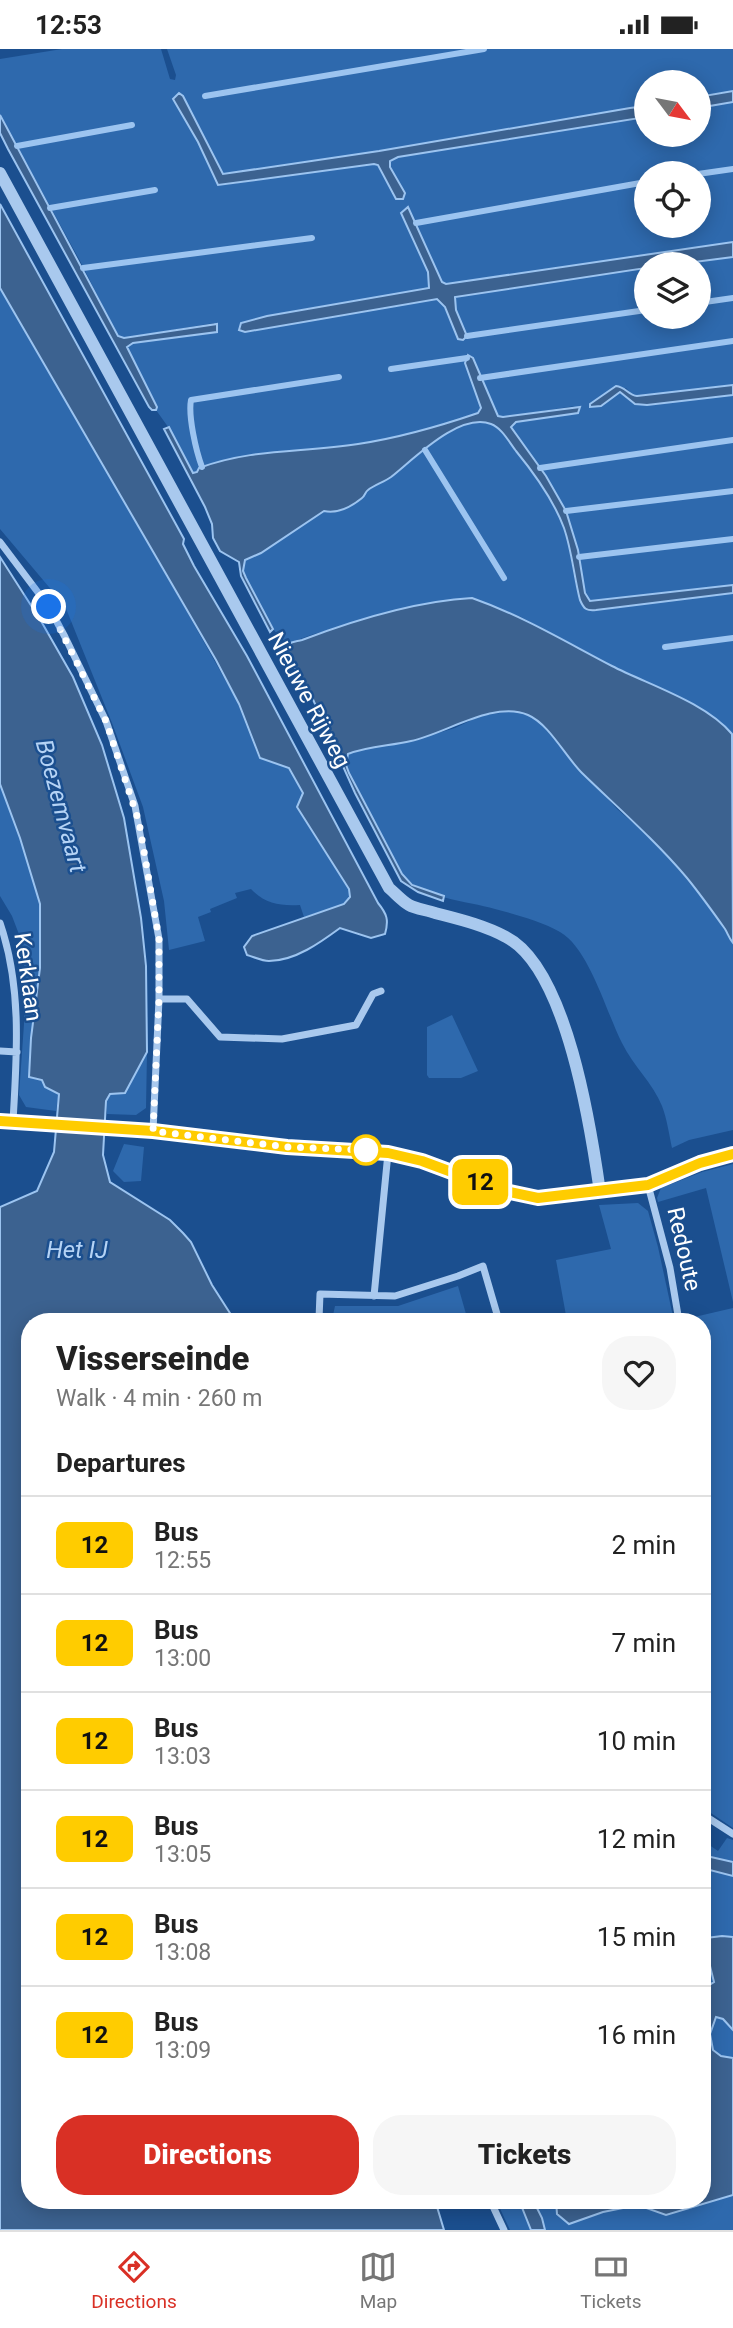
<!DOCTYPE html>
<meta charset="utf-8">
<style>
body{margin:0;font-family:Roboto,sans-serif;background:#f6f6f6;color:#222;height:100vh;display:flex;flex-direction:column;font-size:26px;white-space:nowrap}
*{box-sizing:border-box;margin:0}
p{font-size:23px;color:#767676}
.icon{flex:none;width:38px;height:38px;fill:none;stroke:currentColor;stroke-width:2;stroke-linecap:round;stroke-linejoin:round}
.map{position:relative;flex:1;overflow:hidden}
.details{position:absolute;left:21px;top:1264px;width:690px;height:896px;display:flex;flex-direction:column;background:#fff;border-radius:28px;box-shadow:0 4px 18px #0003}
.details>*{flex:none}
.badge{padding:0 14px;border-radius:10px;font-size:24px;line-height:46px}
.needle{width:46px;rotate:122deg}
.buttons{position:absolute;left:634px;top:21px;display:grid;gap:14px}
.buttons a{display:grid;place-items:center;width:77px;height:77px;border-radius:50%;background:#fff;box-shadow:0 4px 18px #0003;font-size:35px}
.you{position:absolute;width:35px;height:35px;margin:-18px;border:5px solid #fff;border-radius:50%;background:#1a73e8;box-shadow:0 0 0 10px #1a73e833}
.map>.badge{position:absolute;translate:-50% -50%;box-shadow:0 0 0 4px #fff}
h2{padding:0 35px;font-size:26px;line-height:63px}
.round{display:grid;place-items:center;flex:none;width:74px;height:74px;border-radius:28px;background:#f6f6f6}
.headline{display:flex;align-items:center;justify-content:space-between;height:119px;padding:0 35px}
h1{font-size:33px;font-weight:800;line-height:52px}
.cta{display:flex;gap:14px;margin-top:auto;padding:14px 35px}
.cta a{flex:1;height:80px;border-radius:28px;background:#d93025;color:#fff;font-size:28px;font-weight:800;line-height:80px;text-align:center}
.cta a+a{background:#f6f6f6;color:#222}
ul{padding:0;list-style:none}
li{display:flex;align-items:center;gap:21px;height:98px;padding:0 35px;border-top:2px solid #e0e0e0}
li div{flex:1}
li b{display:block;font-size:26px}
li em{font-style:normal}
li .badge{min-width:77px;font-weight:700;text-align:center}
.status{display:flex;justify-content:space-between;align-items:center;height:49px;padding:0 35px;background:#fff;direction:ltr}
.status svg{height:19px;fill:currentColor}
.tabs{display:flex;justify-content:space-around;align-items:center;height:98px;border-top:2px solid #e0e0e0;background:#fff;font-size:19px;color:#767676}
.tabs a{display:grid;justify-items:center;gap:4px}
.tabs .selected{color:#d93025}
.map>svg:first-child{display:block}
.green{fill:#2e69ad;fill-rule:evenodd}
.water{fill:#3c6290;stroke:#9cc4f0;stroke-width:2}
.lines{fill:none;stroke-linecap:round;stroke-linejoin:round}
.stream{stroke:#9cc4f0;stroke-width:6}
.minor{stroke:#a9c9ee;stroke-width:7}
.tertiary{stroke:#a9c9ee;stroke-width:12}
.line-casing{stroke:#fff;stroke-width:16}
.line{stroke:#fc0;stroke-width:10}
.walk{stroke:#fff;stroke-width:7;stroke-dasharray:0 12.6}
.stop-dot{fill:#fff;stroke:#fc0;stroke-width:3.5}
.labels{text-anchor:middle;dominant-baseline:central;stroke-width:5;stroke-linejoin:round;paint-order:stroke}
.street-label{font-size:23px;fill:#fff;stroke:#1b4f8f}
.water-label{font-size:24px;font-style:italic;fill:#b5d3f5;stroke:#1b4f8f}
</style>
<div class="status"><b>12:53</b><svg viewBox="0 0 49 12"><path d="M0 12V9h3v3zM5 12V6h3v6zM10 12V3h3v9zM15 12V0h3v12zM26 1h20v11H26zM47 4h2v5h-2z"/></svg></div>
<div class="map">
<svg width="733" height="2181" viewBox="0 0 733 2181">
<rect width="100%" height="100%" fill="#1b4f8f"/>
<path class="green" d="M62,0H161L170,30L175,31L176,26L167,0H733V42L731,43L698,48V33H646V57L378,102L223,125L183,47L173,50L223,136L374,115L378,116L396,150L399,151L390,113L398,108L646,68V86H698V59L733,53V193L446,235L442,233L437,224L409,159L413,192L428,223L429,239L287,263L239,279V281L245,283L437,250L442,252L449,270L467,286L456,261L455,248L646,219V268H698V215H679L733,208V336L637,347L632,346L626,339L611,341L590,355L601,357L620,343L635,355L641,356L733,346V536L590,552L585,544L578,501L566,462L546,427L511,378L516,373L548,368L575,357L503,368L498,367L473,309L468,307L465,314L481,359L478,364C440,377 398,389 358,395C302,404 254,399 199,419L197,424H193L171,382L156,361L157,358L127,298L133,294L217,283L214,274L124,289L118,287L80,212L0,66V10ZM646,124H698V177H646Z
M0,239L93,396L236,650L259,709L289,719L303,744L297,758L349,839L350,848L344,855L304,868L300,856C280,857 265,855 251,840L235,844L237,849L210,860L211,863L198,868L205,892L169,901L164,852L143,758L112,674L65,557L0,480Z
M483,373L493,376L501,382C523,412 551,443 564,478C574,505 570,539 588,562L733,544V687L721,673L692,655L611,616L521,568L472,549L431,554L314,585L286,595L273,580L246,529L243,522L245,511L261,504L324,462L332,464L341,462L363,449L367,441L390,428L444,386L467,375Z
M514,662L527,666L538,672L617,760L657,794L710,859L733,894V1081L689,1091L672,1099C669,1085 667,1070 662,1057C653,1034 633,1017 622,994C607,965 589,899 560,883C540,872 517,866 495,860C468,852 419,849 402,825L346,716V709L352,703L389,695L408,693L455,679L480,667Z
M0,735L20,789L40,855V919L31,989L29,1028L42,1031L45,1038L59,1044L56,1062L26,1058L19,1046L24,975V911L20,888L12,867L0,847Z
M452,966L478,1022L461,1029H429L427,1026V978Z
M147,1003L146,1059L136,1066L107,1065L106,1052L110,1045L125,1044Z
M124,1095L144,1098L141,1132L124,1133L113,1122Z
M733,1115V1253L706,1139L658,1153L657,1149L661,1139L702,1123Z
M638,1154L648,1162L658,1198L674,1272H567L556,1211L611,1200L599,1156Z
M458,1237L468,1272L332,1271L335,1257H398Z
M733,1259V1779L702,1758V1272H686L690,1269Z
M727,1789L733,1791V2181H510L496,2151H702V1791L718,1802Z"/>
<path class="water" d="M733,42V53L698,59V48Z
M179,44L183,47L223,125L379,102L630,59L646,57V68L398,108L390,112V118L405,144L403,150H396L378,116L374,115L218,136L198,93L173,50Z
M0,66L118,287L124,289L217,275V283L133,294L127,298L157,358L156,361H152L149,358L8,100L0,84Z
M0,155L184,490L183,495L194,517L247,607L378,854C387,865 389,871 385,885L371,889L340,879C321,893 295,912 269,912C262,912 254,908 247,906L244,898L252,887L344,855L350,848L349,840L297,758L303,744L289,719L260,709L239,655L216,611L0,239Z
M408,158L442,233L446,235L733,193V208L679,215H646V219L455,248L456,261L467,287L463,291L458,290L445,258L437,250L245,283L239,281L241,274L267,267L429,239L428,223L401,164Z
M468,306L473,309L498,367L503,368L580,358L578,364L516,373L511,378L546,427L566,462L578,501L585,544L590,552L733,536V544L596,561C586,562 584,560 580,551C574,528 572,502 564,479C554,452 534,424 516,402C509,393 502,379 491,375C459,363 414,410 391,428C384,433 374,436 368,441C365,443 365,447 362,449C351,458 338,465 324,462L261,504L245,511L243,522L246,529L273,580L270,583L241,527L239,513L220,502L213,489L212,475L205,458L164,380L169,378L171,382L193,424L197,423L199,419C253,399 302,404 358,395C398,389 440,377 478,364L481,359L465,314Z
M733,336V346L647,356L635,355L620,343L601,357L590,358V355L616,337C626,338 628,346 637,347Z
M0,508L41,572L73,628L102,696L124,769L141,869L146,917L147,1003L125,1044L110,1045L106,1052L103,1106L110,1133L170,1171L183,1184L191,1193L212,1236L235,1272H30V2151H435L444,2181H0V1158L37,1142L54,1103L59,1045L45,1038L42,1031L29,1028L31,989L40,919V855L20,789L0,735Z
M472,549C523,567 564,592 612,617C649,636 705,653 732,685L733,894C729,889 728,885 725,880C713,863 700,845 687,829C655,791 617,758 582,724C565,707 549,675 528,666C494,651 445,685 411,692C390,697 368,697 348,705L346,716L349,724L402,825L412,836L444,847L443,852L418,843L401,832L355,744L311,646L282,599C288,593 294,593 302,591C352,572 418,552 472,549Z
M702,1806L733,1813V1827L702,1819Z
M722,1887L733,1888V1981L723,1970L716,1968L710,1985L713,2001L721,2007L733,2009V2146L666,2166L638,2156L603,2163L569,2175L557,2165L556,2151H702V1925L711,1935L714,1933L710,1917L702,1910V1892L706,1889Z
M519,2151H533L542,2169L545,2181H531Z"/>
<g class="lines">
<path class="stream" d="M205,47L484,0
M17,97L132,76
M698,125L733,120
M50,159L155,141
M416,174L646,133
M83,219L312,189
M698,254L733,249
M467,287L646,261
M391,320L467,309
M480,329L733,292
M425,401L504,529
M202,418C196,402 188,367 191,351L339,328
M540,419L733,391
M566,462L733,442
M579,508L733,490
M665,598L733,589"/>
<path class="minor" d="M0,493L49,558L65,588L106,672L135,757L159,890V950L153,1082
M0,874C22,938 17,1005 13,1072
M159,950H187L220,988L282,990L356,976L373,945L381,942
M0,1002L17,1003
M648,1136L670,1219L679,1272
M374,1247L388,1104
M321,1272L319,1270L320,1245L395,1247L458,1227L483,1217L499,1272
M702,1765L733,1785
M490,2151L504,2181"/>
<path class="tertiary" d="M0,124L389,839C395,844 402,852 409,856C416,860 427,861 435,864C458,870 484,876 506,888C567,919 591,1080 600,1143
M0,1072L153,1082L287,1098L388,1104L422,1112L500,1141L538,1149L648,1136L700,1114L733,1105"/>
</g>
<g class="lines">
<g class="line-casing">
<path id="line" d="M0,1072L153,1082L287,1098L388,1104L422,1112L500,1141L538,1149L648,1136L700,1114L733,1105"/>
</g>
<use href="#line" class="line"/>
<path class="walk" d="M49,558L106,672L139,773L159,890V950L153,1082L287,1098L366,1101"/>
</g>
<circle class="stop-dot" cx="366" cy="1101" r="14"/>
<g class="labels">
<g class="street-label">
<text transform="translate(309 651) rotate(62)">Nieuwe Rijweg</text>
<text transform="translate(28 928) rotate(82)">Kerklaan</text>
<text transform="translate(684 1200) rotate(77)">Redoute</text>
</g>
<g class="water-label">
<text transform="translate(61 757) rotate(75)">Boezemvaart</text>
<text x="77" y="1201">Het IJ</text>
</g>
</g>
</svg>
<div class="buttons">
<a><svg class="needle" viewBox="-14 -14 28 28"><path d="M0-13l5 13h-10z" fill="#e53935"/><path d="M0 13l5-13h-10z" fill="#767676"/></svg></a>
<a><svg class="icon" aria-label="locate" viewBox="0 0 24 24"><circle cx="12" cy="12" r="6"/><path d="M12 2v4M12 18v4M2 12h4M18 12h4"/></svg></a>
<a><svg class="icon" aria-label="layers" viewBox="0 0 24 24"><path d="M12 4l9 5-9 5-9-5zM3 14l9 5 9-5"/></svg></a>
</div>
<div class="you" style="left:49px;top:558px"></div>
<b class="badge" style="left:480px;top:1133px;background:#fc0;color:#111">12</b>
<section class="details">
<div class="headline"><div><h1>Visserseinde</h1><p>Walk · 4 min · 260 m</p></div><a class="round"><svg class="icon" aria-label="heart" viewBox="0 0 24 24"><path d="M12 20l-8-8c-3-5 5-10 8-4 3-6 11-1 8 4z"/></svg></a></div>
<h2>Departures</h2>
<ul>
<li><span class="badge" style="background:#fc0;color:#111">12</span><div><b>Bus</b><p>12:55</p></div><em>2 min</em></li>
<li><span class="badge" style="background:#fc0;color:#111">12</span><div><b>Bus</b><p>13:00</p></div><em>7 min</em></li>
<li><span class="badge" style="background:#fc0;color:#111">12</span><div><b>Bus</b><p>13:03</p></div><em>10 min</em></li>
<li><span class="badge" style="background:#fc0;color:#111">12</span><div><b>Bus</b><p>13:05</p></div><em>12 min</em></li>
<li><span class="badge" style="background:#fc0;color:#111">12</span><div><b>Bus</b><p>13:08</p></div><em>15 min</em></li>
<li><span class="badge" style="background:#fc0;color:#111">12</span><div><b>Bus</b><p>13:09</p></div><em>16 min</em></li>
</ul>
<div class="cta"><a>Directions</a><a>Tickets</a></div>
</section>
</div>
<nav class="tabs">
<a class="selected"><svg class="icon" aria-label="directions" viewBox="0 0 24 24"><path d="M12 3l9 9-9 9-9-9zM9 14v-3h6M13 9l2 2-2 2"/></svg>Directions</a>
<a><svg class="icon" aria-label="map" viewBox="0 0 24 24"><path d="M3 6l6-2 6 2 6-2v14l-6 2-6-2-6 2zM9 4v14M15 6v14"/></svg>Map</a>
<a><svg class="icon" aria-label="tickets" viewBox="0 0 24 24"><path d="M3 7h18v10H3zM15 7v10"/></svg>Tickets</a>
</nav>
